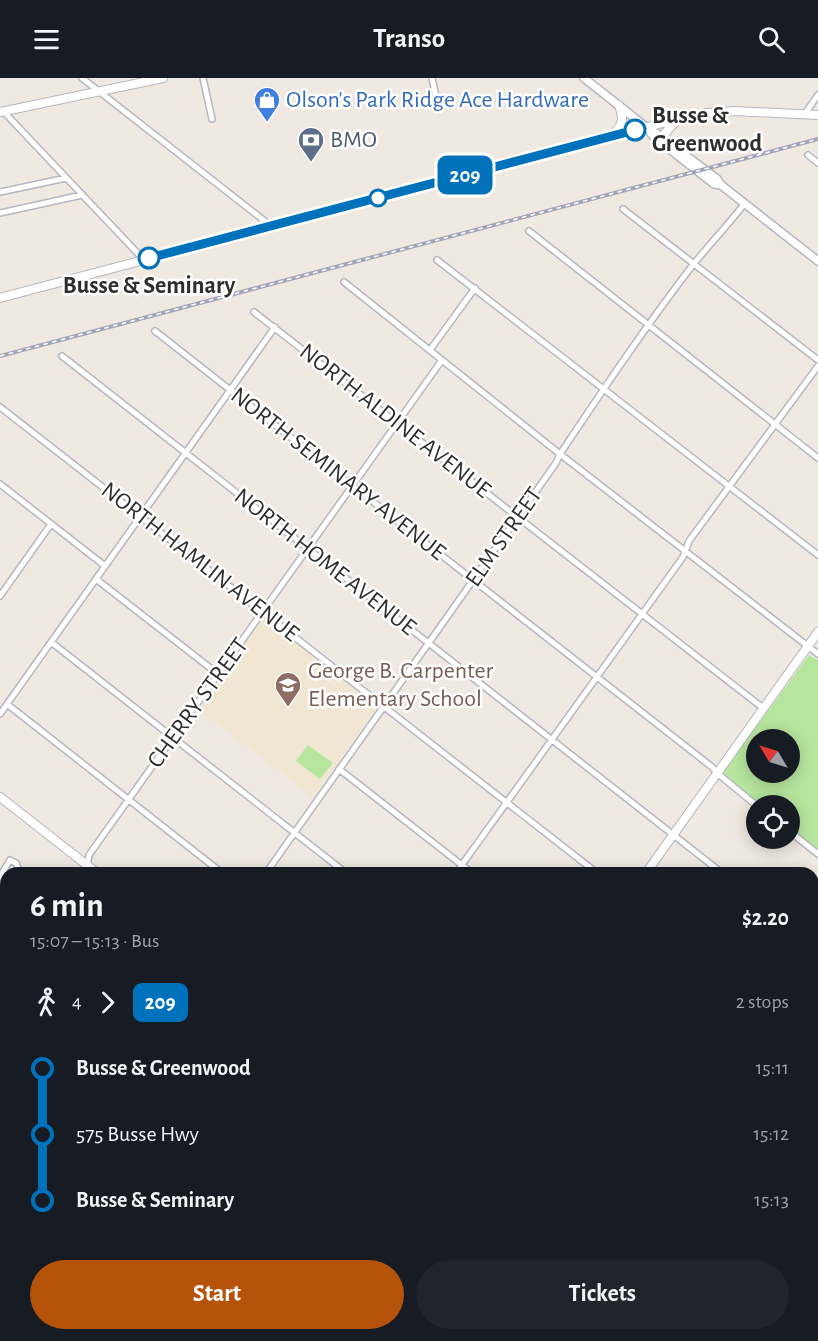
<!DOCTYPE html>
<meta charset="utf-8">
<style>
body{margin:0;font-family:"Alegreya Sans",sans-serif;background:#20242c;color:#f1f3f6;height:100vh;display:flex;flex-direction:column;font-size:22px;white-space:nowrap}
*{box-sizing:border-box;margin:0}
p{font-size:20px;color:#9ea1a6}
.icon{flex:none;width:33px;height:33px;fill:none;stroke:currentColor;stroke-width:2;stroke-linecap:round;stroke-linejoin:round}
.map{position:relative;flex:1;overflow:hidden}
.side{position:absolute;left:0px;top:789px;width:819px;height:474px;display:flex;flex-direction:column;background:#171b24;border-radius:18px 18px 0 0;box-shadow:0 3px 15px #0003}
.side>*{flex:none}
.badge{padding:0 12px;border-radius:9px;font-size:21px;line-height:39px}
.needle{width:39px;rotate:308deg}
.fabs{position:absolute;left:746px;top:651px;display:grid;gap:12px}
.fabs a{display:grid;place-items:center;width:54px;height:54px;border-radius:50%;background:#171b24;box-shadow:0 3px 15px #0003;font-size:30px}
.map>.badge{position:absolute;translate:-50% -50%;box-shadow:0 0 0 3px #fff}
.legs{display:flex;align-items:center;gap:9px;height:66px;padding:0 30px;font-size:20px}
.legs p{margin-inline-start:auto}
.headline{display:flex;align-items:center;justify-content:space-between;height:102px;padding:0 30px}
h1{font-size:33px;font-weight:600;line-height:45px}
.action{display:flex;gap:12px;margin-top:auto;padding:12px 30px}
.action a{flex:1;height:69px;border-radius:36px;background:#b45309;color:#fff;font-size:24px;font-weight:600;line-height:69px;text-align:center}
.action a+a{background:#20242c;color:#f1f3f6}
ul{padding:0 30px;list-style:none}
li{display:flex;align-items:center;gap:21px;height:66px;font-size:22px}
li i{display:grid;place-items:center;width:9px;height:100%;margin:0 8px;background:currentColor}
li i::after{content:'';width:15px;height:15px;margin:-8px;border:4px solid;border-radius:50%;background:#171b24}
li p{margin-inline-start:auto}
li:first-child i{background:linear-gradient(#0000 50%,currentColor 0)}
li:last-child i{background:linear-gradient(currentColor 50%,#0000 0)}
header{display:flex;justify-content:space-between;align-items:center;height:78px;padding:0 30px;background:#171b24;font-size:27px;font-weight:600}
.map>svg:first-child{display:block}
.education{fill:#f0e6d1}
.green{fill:#b6e59e;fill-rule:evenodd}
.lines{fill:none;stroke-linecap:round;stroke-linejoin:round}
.minor-casing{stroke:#b4b7c1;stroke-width:8}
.tertiary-casing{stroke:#b4b7c1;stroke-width:10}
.secondary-casing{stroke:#b4b7c1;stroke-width:10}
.minor{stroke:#fff;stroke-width:5}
.tertiary{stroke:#fff;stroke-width:7}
.secondary{stroke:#fff;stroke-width:8}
.rail-casing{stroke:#a3a6b8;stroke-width:4}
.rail{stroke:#fff;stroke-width:1.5;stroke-dasharray:4.5;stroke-linecap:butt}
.line-1-casing{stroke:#fff;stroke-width:14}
.line-1{stroke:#0072bc;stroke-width:9}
.stop-1-dot{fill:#fff;stroke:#0072bc;stroke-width:3}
.labels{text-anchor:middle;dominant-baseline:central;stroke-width:5;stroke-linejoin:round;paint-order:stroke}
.shop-label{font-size:24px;fill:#366cbe;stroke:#fff;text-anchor:start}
.stop-label{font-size:24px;font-weight:bold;fill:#2e2e2e;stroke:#fff;text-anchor:start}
.service-label{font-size:24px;fill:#4e5e75;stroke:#fff;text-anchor:start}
.street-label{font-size:24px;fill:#2e2e2e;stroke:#fff}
.education-label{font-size:24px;fill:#785e54;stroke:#fff;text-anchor:start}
</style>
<header><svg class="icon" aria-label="menu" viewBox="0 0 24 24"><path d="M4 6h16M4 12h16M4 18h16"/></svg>Transo<svg class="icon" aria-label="search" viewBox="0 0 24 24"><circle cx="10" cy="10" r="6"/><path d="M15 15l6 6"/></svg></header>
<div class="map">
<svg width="818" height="1263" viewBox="0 0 818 1263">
<rect width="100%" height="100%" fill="#efe9e1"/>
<path class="education" d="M264,539L377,629L313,719L198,631Z"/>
<path class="green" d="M809,577L818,582V772L789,749V728L761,727L724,697L725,692ZM756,662H789V694H756Z
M308,667L333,685L320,701L296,683Z
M0,900L6,902V971L0,979Z
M0,1204H6V1257H264L279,1263H0Z
M328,1257H564L559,1263H329Z"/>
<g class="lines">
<g class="minor-casing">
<path id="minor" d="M82,0L271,148
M203,0L212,41
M432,0L436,19
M3,33L144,182
M804,37L818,17
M808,77L818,85
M0,114L66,100
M623,131L818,282
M0,135L82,117
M529,153L818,380
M437,182L818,477
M344,204L560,376L818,576
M254,234L763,630
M155,253L712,689L717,695L757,728
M430,272L475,210
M62,278L722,795
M0,329L597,795
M0,406L105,488
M96,501L218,596
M0,518L51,446
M51,564L346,795
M7,626L222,795
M0,636L275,249
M339,691L472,795
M789,753L818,776
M86,795L89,777L442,282
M266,795L556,385L560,376C603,312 645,249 692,188C709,167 728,147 745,125
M456,795L683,479L689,463L818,288
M0,799L10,782L16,785L20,795
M0,806H6
M813,827L818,820
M813,866L818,870
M813,966L818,970
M6,1012L2,1021L6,1027
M0,1035L6,1028
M0,1088L6,1078
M813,1095L818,1088
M813,1161L818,1165
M807,1257L814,1263"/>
</g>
<g class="tertiary-casing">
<path id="tertiary" d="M584,0L646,49L656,55L717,101L721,107L818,183
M648,51L653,58L714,106L721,107"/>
</g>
<g class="secondary-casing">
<path id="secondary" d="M0,34L163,0
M612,57C624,46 624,41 619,27
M667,63L665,55L676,43
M0,220L678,41L708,35L734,33L818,37
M0,719L97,795
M646,795L818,554
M0,1199L6,1200
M289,1257L303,1263
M685,1257L692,1263
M312,1263L317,1257"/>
</g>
<use href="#minor" class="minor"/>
<use href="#tertiary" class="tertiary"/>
<use href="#secondary" class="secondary"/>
<g class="rail-casing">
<path id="rail" d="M0,278L818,61"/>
</g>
<use href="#rail" class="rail"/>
</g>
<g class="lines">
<g class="line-1-casing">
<path id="line-1" d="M149,180L635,52"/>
</g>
<use href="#line-1" class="line-1"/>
</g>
<defs>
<g id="shop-pin" transform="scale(1.35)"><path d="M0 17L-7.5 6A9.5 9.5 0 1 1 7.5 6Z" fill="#3f7fe0" stroke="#fff"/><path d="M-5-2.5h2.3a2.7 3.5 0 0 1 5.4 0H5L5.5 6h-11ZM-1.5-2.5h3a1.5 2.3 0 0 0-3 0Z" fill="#fff"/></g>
<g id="bank-pin" transform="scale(1.35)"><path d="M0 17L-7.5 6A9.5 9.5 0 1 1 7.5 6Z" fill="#5c6f8a" stroke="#fff"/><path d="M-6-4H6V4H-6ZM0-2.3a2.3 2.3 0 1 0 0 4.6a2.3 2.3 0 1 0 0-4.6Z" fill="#fff"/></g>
<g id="school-pin" transform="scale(1.35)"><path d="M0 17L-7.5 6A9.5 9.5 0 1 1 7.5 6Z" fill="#8d6e63" stroke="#fff"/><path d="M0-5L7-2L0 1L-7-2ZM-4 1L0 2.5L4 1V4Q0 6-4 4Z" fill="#fff"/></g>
</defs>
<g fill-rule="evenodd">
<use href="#shop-pin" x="267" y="22"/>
<use href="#bank-pin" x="311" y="62"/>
<use href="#school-pin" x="288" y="607"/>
</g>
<g class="stop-1-dot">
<circle cx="635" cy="52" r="10"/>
<circle cx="378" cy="120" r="8"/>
<circle cx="149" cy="180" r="10"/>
</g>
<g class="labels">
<g class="shop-label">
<text x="286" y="22">Olson's Park Ridge Ace Hardware</text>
</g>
<g class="stop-label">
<text x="652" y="38">Busse &amp;<tspan x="652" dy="28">Greenwood</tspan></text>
<text x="149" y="208" text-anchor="middle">Busse &amp; Seminary</text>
</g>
<g class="service-label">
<text x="330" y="62">BMO</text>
</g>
<g class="street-label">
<text transform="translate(395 343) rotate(38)">NORTH ALDINE AVENUE</text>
<text transform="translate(338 396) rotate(38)">NORTH SEMINARY AVENUE</text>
<text transform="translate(504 459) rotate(-55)">ELM STREET</text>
<text transform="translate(200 484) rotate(38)">NORTH HAMLIN AVENUE</text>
<text transform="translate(325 484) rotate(38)">NORTH HOME AVENUE</text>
<text transform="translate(198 625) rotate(-54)">CHERRY STREET</text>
</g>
<g class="education-label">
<text x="308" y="593">George B. Carpenter<tspan x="308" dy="28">Elementary School</tspan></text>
</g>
</g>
</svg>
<div class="fabs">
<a><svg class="needle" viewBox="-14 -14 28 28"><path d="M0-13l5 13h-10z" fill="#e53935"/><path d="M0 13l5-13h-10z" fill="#9ea1a6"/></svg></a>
<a><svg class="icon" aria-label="locate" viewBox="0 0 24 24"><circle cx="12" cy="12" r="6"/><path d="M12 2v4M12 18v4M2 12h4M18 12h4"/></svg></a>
</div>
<b class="badge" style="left:465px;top:97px;background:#0072bc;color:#fff">209</b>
<section class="side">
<div class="headline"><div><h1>6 min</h1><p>15:07 – 15:13 · Bus</p></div><b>$2.20</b></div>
<div class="legs"><svg class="icon" aria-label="walk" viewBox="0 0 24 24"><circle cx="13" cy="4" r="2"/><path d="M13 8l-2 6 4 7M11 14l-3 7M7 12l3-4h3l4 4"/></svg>4<svg class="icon" aria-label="forward" viewBox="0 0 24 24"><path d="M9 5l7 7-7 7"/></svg><b class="badge" style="background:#0072bc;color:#fff">209</b><p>2 stops</p></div>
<ul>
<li><i style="color:#0072bc"></i><b>Busse &amp; Greenwood</b><p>15:11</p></li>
<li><i style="color:#0072bc"></i><span>575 Busse Hwy</span><p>15:12</p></li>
<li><i style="color:#0072bc"></i><b>Busse &amp; Seminary</b><p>15:13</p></li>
</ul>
<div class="action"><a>Start</a><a>Tickets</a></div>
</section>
</div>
